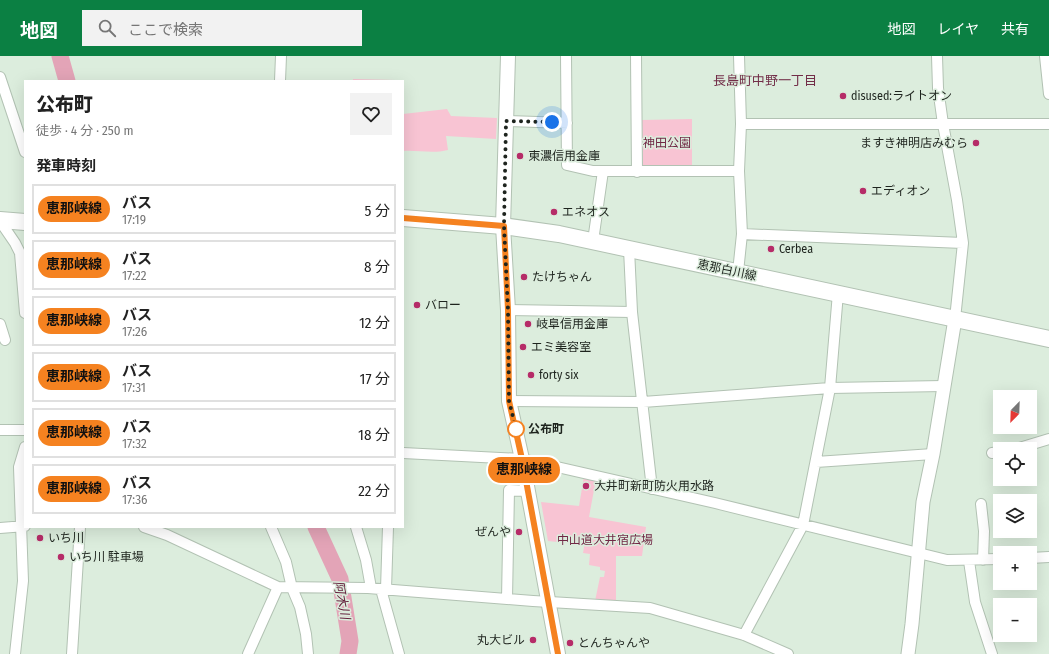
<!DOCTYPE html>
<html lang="ja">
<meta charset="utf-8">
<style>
body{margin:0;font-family:"Fira Sans Condensed","Noto Sans JP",sans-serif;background:#f2f2f2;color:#222;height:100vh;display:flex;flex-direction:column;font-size:15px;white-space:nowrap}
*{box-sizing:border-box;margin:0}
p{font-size:13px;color:#767676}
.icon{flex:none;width:22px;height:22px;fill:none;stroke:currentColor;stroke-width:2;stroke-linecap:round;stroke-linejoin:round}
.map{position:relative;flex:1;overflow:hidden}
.drawer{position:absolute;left:24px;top:24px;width:380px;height:448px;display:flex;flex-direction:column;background:#fff;border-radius:0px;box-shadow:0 4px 16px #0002}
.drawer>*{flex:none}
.badge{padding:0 8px;border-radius:13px;font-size:14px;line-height:26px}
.needle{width:26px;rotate:203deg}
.tools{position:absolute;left:993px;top:334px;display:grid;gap:8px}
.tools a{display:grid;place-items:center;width:44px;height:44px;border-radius:0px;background:#fff;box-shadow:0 4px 16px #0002;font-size:20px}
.you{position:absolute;width:20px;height:20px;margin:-10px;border:3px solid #fff;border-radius:50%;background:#1a73e8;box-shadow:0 0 0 6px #1a73e833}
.map>.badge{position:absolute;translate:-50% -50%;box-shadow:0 0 0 2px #fff}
h2{padding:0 12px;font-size:15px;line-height:36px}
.round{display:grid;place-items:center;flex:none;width:42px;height:42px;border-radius:0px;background:#f2f2f2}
.overview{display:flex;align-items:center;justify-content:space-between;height:68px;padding:0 12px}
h1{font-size:19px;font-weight:800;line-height:30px}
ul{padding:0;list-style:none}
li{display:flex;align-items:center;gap:12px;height:50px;margin:0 8px 6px;padding:0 4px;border:2px solid #e0e0e0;border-radius:0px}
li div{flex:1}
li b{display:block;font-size:15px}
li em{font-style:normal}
li .badge{min-width:44px;font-weight:700;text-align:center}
header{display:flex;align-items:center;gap:24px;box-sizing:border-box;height:56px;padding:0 20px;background:#0b8043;color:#fff}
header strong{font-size:19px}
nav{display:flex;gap:22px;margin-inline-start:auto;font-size:14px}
.search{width:280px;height:36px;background:#f2f2f2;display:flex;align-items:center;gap:10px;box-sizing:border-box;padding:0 14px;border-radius:0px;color:#767676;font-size:15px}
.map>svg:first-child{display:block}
.green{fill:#f8c4d3}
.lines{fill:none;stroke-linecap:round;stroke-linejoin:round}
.river{stroke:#e3a4b7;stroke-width:17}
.minor-casing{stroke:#b2c2b3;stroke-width:12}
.tertiary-casing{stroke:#b2c2b3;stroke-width:15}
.secondary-casing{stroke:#b2c2b3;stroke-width:16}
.primary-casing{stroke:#b2c2b3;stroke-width:18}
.minor{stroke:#fff;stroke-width:10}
.tertiary{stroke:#fff;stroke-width:13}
.secondary{stroke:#fff;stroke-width:14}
.primary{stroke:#fff;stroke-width:16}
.line-casing{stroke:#fff;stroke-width:9}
.line{stroke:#f58220;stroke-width:6}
.walk{stroke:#1e241e;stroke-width:4;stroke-dasharray:0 7.2}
.poi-dot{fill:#b62c68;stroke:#dceddd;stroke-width:1.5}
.stop-dot{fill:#fff;stroke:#f58220;stroke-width:2}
.labels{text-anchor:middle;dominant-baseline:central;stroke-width:3;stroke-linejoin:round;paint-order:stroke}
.poi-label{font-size:12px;fill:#1e241e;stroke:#dceddd;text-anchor:start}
.park-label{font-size:12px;fill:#712845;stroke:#dceddd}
.street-label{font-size:12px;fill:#1e241e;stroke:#dceddd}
.stop-label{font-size:12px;font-weight:bold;fill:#1e241e;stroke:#dceddd;text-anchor:start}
.neighbourhood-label{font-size:13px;fill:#722e48;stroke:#dceddd}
.water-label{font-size:13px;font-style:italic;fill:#621a38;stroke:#dceddd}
</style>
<header>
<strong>地図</strong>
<div class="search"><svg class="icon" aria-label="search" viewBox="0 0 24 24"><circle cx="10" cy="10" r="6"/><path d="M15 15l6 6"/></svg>ここで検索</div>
<nav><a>地図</a><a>レイヤ</a><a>共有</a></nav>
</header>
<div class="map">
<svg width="1049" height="598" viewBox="0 0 1049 598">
<rect width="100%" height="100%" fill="#dceddd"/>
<path class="green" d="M353,23L395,24V25H353Z
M447,53L451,60L497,62L496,83L446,80L448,94C433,98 418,94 403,95V58Z
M692,63V111H643L642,64Z
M584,420L596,423L589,461L646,471L642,500H616V546L595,545L600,521H604L605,515L600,514V511L589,509L590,498L583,497L585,486L578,485L577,488L548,485L541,446L579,450Z"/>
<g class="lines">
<path class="river" d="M60,0L67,25
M316,471L340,523L350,585L348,598"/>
<g class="minor-casing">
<path id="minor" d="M566,0L567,109L593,115H739
M636,0L637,116
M937,0L938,32L943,68L957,144L963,187L955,263
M1045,0L1049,38
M0,21L25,96
M280,25L281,0
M506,65L567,67
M741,68H1049
M0,165L15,187L20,197L25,257
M742,178L963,187
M593,185L603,115
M629,193L632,256L652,433
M738,216L742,178L739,115L741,68L739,0
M508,254L632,256
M0,268L5,284
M509,345L643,346L830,332L943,330
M0,374H25
M1016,393L1049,383
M403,397L522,403L715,447L947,504L1000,503
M992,397L1000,396
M816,406L933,398
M981,448L984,475L983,504
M144,471L167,479L278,531L368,532L533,545L650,552L744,579L788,598
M271,471L286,506L292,532L300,551L306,578L308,598
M356,471L366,504L371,532
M388,471L386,533L382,537L399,598
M0,472L25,470
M1030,502L1049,501
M969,505L975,546L992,598
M507,543L509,434L528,435
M744,579L803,469L830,332L838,237
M15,598L23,525L19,411L25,391
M72,598L80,471
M248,598L278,531"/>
</g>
<g class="tertiary-casing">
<path id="tertiary" d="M908,598L912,568L923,446L933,398L955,263"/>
</g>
<g class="secondary-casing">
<path id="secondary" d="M508,0L503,170L508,254L509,345L522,403L558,598"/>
</g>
<g class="primary-casing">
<path id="primary" d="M403,162L503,170L559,178L1049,283
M0,164L25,166"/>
</g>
<use href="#minor" class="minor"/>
<use href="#tertiary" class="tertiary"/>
<use href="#secondary" class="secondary"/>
<use href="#primary" class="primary"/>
</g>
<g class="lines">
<g class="line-casing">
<path id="line" d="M403,162L504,170L508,254L509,345L522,403L558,598"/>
</g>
<use href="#line" class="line"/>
<path class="walk" d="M516,373L509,345L508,254L504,170L506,65L552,66"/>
</g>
<g class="poi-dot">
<circle cx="843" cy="40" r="4"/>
<circle cx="976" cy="87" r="4"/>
<circle cx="520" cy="100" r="4"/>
<circle cx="863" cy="135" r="4"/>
<circle cx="554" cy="156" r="4"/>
<circle cx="771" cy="193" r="4"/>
<circle cx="524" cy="221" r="4"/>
<circle cx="417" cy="249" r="4"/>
<circle cx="528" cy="268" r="4"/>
<circle cx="523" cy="291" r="4"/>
<circle cx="531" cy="319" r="4"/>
<circle cx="586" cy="430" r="4"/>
<circle cx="519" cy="476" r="4"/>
<circle cx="40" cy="482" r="4"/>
<circle cx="61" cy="501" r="4"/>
<circle cx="533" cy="584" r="4"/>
<circle cx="570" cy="587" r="4"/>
</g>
<circle class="stop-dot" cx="516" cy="373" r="8"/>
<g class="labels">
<g class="poi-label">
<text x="851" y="40">disused:ライトオン</text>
<text x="968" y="87" text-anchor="end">ますき神明店みむら</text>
<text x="528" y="100">東濃信用金庫</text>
<text x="871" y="135">エディオン</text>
<text x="562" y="156">エネオス</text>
<text x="779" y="193">Cerbea</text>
<text x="532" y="221">たけちゃん</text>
<text x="425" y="249">バロー</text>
<text x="536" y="268">岐阜信用金庫</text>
<text x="531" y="291">エミ美容室</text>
<text x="539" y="319">forty six</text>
<text x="594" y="430">大井町新町防火用水路</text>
<text x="511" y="476" text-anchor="end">ぜんや</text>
<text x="48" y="482">いち川</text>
<text x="69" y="501">いち川 駐車場</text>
<text x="525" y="584" text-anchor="end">丸大ビル</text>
<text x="578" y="587">とんちゃんや</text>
</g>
<g class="park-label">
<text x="667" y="87">神田公園</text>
<text x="605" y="484">中山道大井宿広場</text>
</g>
<g class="street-label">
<text transform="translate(727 214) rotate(12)">恵那白川線</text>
</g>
<g class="stop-label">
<text x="528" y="373">公布町</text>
</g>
<g class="neighbourhood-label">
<text x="765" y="24">長島町中野一丁目</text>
</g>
<g class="water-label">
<text transform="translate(342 544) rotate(79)">阿木川</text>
</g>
</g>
</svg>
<div class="tools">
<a><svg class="needle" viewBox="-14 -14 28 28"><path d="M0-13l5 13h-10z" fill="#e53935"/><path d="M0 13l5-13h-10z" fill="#767676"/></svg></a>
<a><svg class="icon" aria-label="locate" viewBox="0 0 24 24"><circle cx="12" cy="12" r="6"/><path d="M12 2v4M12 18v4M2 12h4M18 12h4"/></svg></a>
<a><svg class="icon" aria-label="layers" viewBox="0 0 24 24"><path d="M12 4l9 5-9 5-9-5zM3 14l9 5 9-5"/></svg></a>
<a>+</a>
<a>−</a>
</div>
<div class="you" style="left:552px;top:66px"></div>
<b class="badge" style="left:524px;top:414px;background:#f58220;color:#111">恵那峡線</b>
<section class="drawer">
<div class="overview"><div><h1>公布町</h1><p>徒歩 · 4 分 · 250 m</p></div><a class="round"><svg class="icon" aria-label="heart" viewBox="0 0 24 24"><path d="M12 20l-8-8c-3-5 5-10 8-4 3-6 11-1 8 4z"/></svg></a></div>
<h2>発車時刻</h2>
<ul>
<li><span class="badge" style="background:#f58220;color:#111">恵那峡線</span><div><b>バス</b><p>17:19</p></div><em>5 分</em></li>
<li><span class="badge" style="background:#f58220;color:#111">恵那峡線</span><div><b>バス</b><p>17:22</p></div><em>8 分</em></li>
<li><span class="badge" style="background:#f58220;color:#111">恵那峡線</span><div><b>バス</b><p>17:26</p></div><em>12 分</em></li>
<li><span class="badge" style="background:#f58220;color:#111">恵那峡線</span><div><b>バス</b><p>17:31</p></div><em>17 分</em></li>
<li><span class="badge" style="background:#f58220;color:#111">恵那峡線</span><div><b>バス</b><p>17:32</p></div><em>18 分</em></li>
<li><span class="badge" style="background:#f58220;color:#111">恵那峡線</span><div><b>バス</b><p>17:36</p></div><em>22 分</em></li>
</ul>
</section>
</div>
